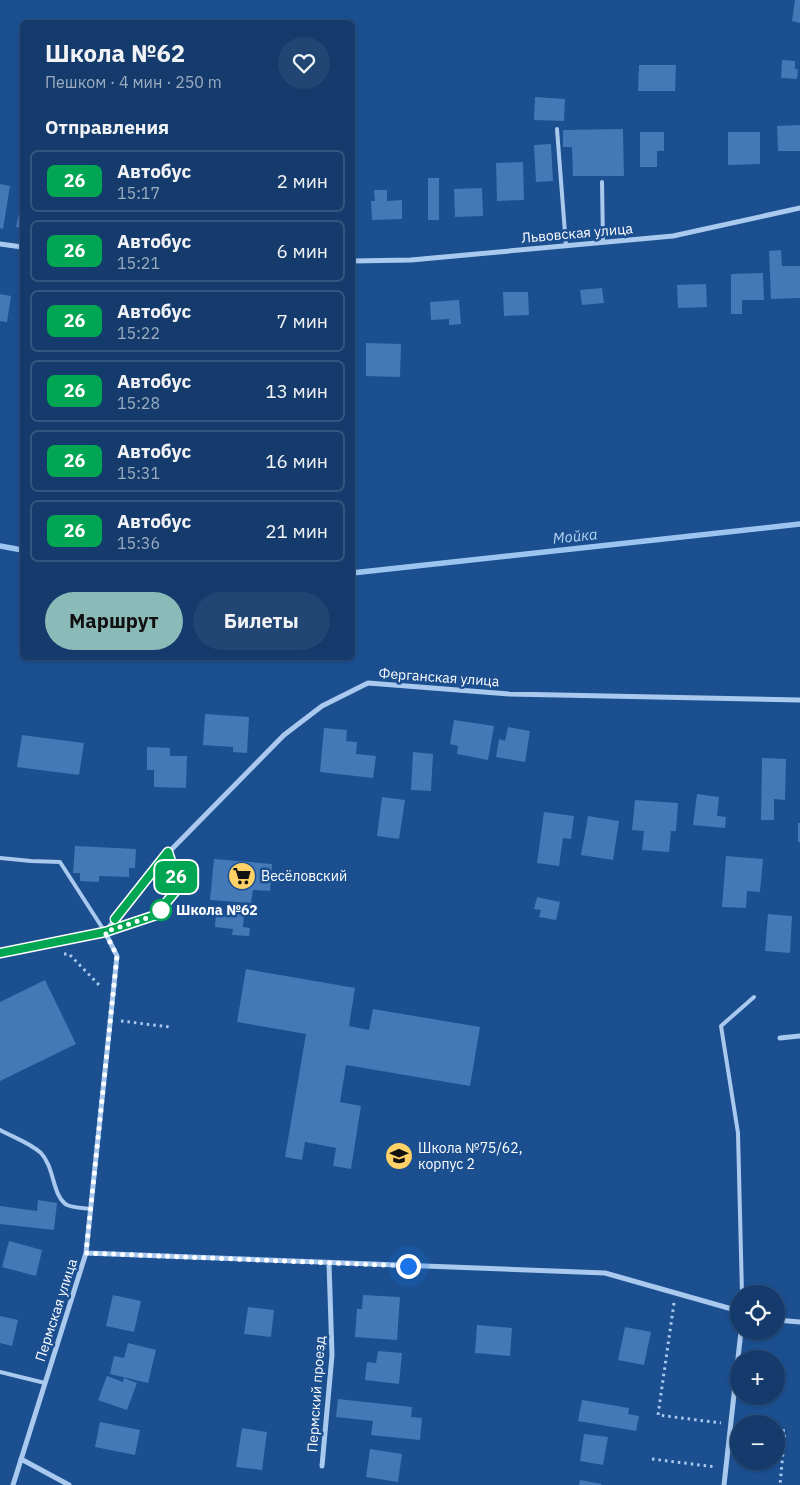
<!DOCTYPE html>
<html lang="ru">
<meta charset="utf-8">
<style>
body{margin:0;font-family:"IBM Plex Sans",sans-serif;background:#214673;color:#f1f3f6;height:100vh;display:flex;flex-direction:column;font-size:19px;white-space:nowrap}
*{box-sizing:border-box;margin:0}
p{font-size:16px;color:#9dadc1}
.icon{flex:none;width:28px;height:28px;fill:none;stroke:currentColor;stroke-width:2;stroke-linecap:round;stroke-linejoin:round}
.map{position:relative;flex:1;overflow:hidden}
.side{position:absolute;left:20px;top:20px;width:335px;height:640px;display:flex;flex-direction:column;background:#143b6b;border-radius:8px;box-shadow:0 1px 4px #0004,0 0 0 1px #33557e}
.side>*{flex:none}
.badge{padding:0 10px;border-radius:8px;font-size:18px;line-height:32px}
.fabs{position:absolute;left:730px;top:1285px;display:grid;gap:10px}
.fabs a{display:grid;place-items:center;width:55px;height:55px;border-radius:50%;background:#143b6b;box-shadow:0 1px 4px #0004,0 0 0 1px #33557e;font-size:25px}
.you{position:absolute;width:25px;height:25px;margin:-12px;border:4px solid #fff;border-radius:50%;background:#1a73e8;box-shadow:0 0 0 8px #1a73e833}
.map>.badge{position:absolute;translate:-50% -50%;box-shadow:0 0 0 2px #fff}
h2{padding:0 25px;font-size:19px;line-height:45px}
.round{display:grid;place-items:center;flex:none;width:52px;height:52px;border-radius:26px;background:#214673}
.overview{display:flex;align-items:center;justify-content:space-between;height:85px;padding:0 25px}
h1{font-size:24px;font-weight:700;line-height:38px}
.cta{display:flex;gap:10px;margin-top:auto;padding:10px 25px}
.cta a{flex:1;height:58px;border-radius:30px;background:#8bbbb9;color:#111;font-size:20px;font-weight:700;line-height:58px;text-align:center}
.cta a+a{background:#214673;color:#f1f3f6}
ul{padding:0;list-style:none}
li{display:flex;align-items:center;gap:15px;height:62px;margin:0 10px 8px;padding:0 15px;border:2px solid #33557e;border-radius:8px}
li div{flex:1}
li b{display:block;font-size:19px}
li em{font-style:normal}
li .badge{min-width:55px;font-weight:700;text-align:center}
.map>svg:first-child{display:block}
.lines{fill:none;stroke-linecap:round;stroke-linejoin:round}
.stream{stroke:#9cc4f0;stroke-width:5.5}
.building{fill:#4478b7}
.path{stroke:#a9c9ee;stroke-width:3;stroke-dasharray:2.5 4;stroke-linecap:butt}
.lane{stroke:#a9c9ee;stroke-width:4}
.street{stroke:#a9c9ee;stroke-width:5}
.line-casing{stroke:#fff;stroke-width:11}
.line{stroke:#00a651;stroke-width:8}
.walk{stroke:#fff;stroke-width:5;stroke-dasharray:0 9}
.stop-dot{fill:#fff;stroke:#00a651;stroke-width:2.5}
.labels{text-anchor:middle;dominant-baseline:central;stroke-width:5;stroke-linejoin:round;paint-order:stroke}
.street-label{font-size:14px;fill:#fff;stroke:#1b4f8f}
.poi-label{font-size:14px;fill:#fff;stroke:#1b4f8f;text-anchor:start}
.stop-label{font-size:14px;font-weight:bold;fill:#fff;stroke:#1b4f8f;text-anchor:start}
.water-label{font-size:15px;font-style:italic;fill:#b5d3f5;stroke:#1b4f8f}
</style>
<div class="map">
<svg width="800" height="1485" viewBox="0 0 800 1485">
<rect width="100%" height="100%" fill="#1b4f8f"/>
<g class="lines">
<path class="stream" d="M0,546L22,550
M352,573L800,524"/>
</g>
<path class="building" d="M795,0H800V23L792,21Z
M782,60L795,61V69H798L797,79L781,78Z
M639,65H676L675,91H638Z
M535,97L565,99L564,121L534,120Z
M800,125V151H778L777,126Z
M623,129L624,176H573L572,147H563V130Z
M640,132H664V151H657V167H640Z
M728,132H760V164L728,165Z
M551,144L553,181L536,182L534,145Z
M523,162L524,200L497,201L496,163Z
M428,178H439V220H428Z
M0,184L10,186L3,229L0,228Z
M482,188L483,216L455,217L454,189Z
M374,190H387V201L402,200V219L372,220L371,201H375Z
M22,199V228L16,227Z
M781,250L782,266H800V298L771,299L769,251Z
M763,273L764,300H742V314H731V274Z
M706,284L707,307L678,308L677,285Z
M602,288L604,303L582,305L580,290Z
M503,292H528L529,315L504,316Z
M0,294L11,296L7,322L0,321Z
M459,300L461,324L449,325V319L431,320L430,302Z
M366,343L401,344L400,377L366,376Z
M205,714L249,717L247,753L233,752V747L203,745Z
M454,720L494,726L488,760L457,754L458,746L450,744Z
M508,727L530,731L525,762L496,757L499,739L505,741Z
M324,728L347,730L346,741L357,742L356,754L376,756L373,778L320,772Z
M22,735L84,743L79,775L17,767Z
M147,747L170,748V756H187L186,788L154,787V770H147Z
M413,752L433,754L431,791L411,790Z
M762,758L786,759L785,800L774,799V820H761Z
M697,794L719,797L717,816L726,817L725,828L693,825Z
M382,797L405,800L399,839L377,836Z
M635,800L678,803L676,831H671L669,852L642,850L644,831L632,830Z
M544,812L574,816L571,839L563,838L559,866L537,863Z
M588,816L619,821L613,860L581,855Z
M798,823H800V842H798Z
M75,846L136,849L135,868H129V877L99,876V882L80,881V873H73Z
M726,856L763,859L760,892L747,891L746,908L722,907Z
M214,859L272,864L270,891L253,890L251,903L210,900Z
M537,897L560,902L556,920L539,917L541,910L534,909Z
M216,912L244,914L243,927L250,928L249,936L232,935L233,929L215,927Z
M768,914L792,916L790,953L765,951Z
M246,969L355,988L349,1026L369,1030L373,1009L480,1027L470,1086L346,1065L340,1102L361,1106L351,1169L333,1166L336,1148L305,1142L302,1160L285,1157L306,1034L237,1022Z
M45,980L76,1044L0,1081V1002Z
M38,1200L57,1203L54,1230L0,1224V1206L37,1211Z
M9,1241L42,1250L36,1276L2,1267Z
M113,1295L141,1301L134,1332L106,1326Z
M363,1295L400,1297L397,1340L355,1337L357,1309H362Z
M248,1307L274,1310L271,1337L244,1334Z
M0,1316L18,1320L12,1346L0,1343Z
M477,1325L512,1328L510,1356L475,1353Z
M625,1327L651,1332L644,1365L618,1360Z
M128,1343L156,1350L148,1383L110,1374L114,1356L124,1358Z
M378,1351L402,1353L399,1384L365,1380L367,1362L376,1363Z
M107,1376L123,1382L124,1378L137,1383L127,1410L98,1400Z
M338,1399L412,1407L411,1417L422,1418L420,1440L371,1435L373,1421L336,1417Z
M582,1400L629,1408L628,1414L639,1416L636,1431L578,1421Z
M100,1422L140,1430L135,1455L95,1447Z
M242,1428L267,1432L262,1470L236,1467Z
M584,1434L608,1437L603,1465L580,1461Z
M370,1449L402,1454L398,1482L366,1477Z
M580,1480L602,1484L601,1485H579Z"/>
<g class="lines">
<path class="path" d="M64,954H69L101,987
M121,1021L170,1027
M674,1303L658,1415L721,1423
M776,1429L785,1431L780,1485
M652,1459L716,1467"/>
<path class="lane" d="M557,129L566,246
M602,182L603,242
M0,858L31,861L60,862L105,932L156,915L179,887L169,852
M0,1130C13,1137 30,1143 41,1153C55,1168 52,1196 67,1205C74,1208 83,1208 90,1209
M742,1294L738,1133L721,1026L754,997
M0,1372L45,1383"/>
<path class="street" d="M0,244L22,247
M352,261L411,260L673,236L800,208
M0,953L105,932L169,852L284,735L322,706L368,683L509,694L800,700
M780,1038L800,1036
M86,1253L605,1273L739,1311
M776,1320L800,1322
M21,1459L69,1485
M322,1466L332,1355L329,1263
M13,1485L86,1253L117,956L105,932
M724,1485L741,1331"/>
</g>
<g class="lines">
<g class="line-casing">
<path id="line" d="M0,953L105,932L156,915L179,887L168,852L115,919"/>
</g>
<use href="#line" class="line"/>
<path class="walk" d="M161,910L156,915L105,932L117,956L86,1253L408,1266"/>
</g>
<defs>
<g id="supermarket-disc" transform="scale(1.4375)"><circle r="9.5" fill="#ffd166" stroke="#1b4f8f"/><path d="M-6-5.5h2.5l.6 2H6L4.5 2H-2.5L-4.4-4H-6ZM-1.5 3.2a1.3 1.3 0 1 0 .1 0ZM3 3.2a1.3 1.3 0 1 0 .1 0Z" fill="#111"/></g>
<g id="school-disc" transform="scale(1.4375)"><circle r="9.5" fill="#ffd166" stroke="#1b4f8f"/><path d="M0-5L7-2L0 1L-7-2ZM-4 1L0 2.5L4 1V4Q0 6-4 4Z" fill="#111"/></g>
</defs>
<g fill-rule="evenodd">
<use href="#supermarket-disc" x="242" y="876"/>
<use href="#school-disc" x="399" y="1156"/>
</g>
<circle class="stop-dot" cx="161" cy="910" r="10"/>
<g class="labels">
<g class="street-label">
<text transform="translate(577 233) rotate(-5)">Львовская улица</text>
<text transform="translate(439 677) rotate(4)">Ферганская улица</text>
<text transform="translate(56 1310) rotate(-72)">Пермская улица</text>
<text transform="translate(316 1394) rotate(-86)">Пермский проезд</text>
</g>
<g class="poi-label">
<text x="261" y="876">Весёловский</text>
<text x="418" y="1148">Школа №75/62,<tspan x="418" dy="16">корпус 2</tspan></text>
</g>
<g class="stop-label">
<text x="176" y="910">Школа №62</text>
</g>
<g class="water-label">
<text transform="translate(575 536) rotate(-6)">Мойка</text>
</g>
</g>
</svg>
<div class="fabs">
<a><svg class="icon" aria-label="locate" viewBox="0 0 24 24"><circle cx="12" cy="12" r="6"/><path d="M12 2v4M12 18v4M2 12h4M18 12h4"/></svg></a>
<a>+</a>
<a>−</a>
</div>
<div class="you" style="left:408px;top:1266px"></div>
<b class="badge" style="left:176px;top:877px;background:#00a651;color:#fff">26</b>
<section class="side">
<div class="overview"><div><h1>Школа №62</h1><p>Пешком · 4 мин · 250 m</p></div><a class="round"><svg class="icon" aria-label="heart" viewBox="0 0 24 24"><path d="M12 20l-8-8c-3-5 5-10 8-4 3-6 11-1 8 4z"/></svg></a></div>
<h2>Отправления</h2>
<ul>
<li><span class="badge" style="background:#00a651;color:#fff">26</span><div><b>Автобус</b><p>15:17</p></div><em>2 мин</em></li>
<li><span class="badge" style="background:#00a651;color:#fff">26</span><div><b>Автобус</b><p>15:21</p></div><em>6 мин</em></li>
<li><span class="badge" style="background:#00a651;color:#fff">26</span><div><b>Автобус</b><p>15:22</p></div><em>7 мин</em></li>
<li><span class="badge" style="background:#00a651;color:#fff">26</span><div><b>Автобус</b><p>15:28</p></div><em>13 мин</em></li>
<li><span class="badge" style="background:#00a651;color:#fff">26</span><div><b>Автобус</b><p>15:31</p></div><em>16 мин</em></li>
<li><span class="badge" style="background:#00a651;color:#fff">26</span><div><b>Автобус</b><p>15:36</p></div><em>21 мин</em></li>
</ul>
<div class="cta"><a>Маршрут</a><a>Билеты</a></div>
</section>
</div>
